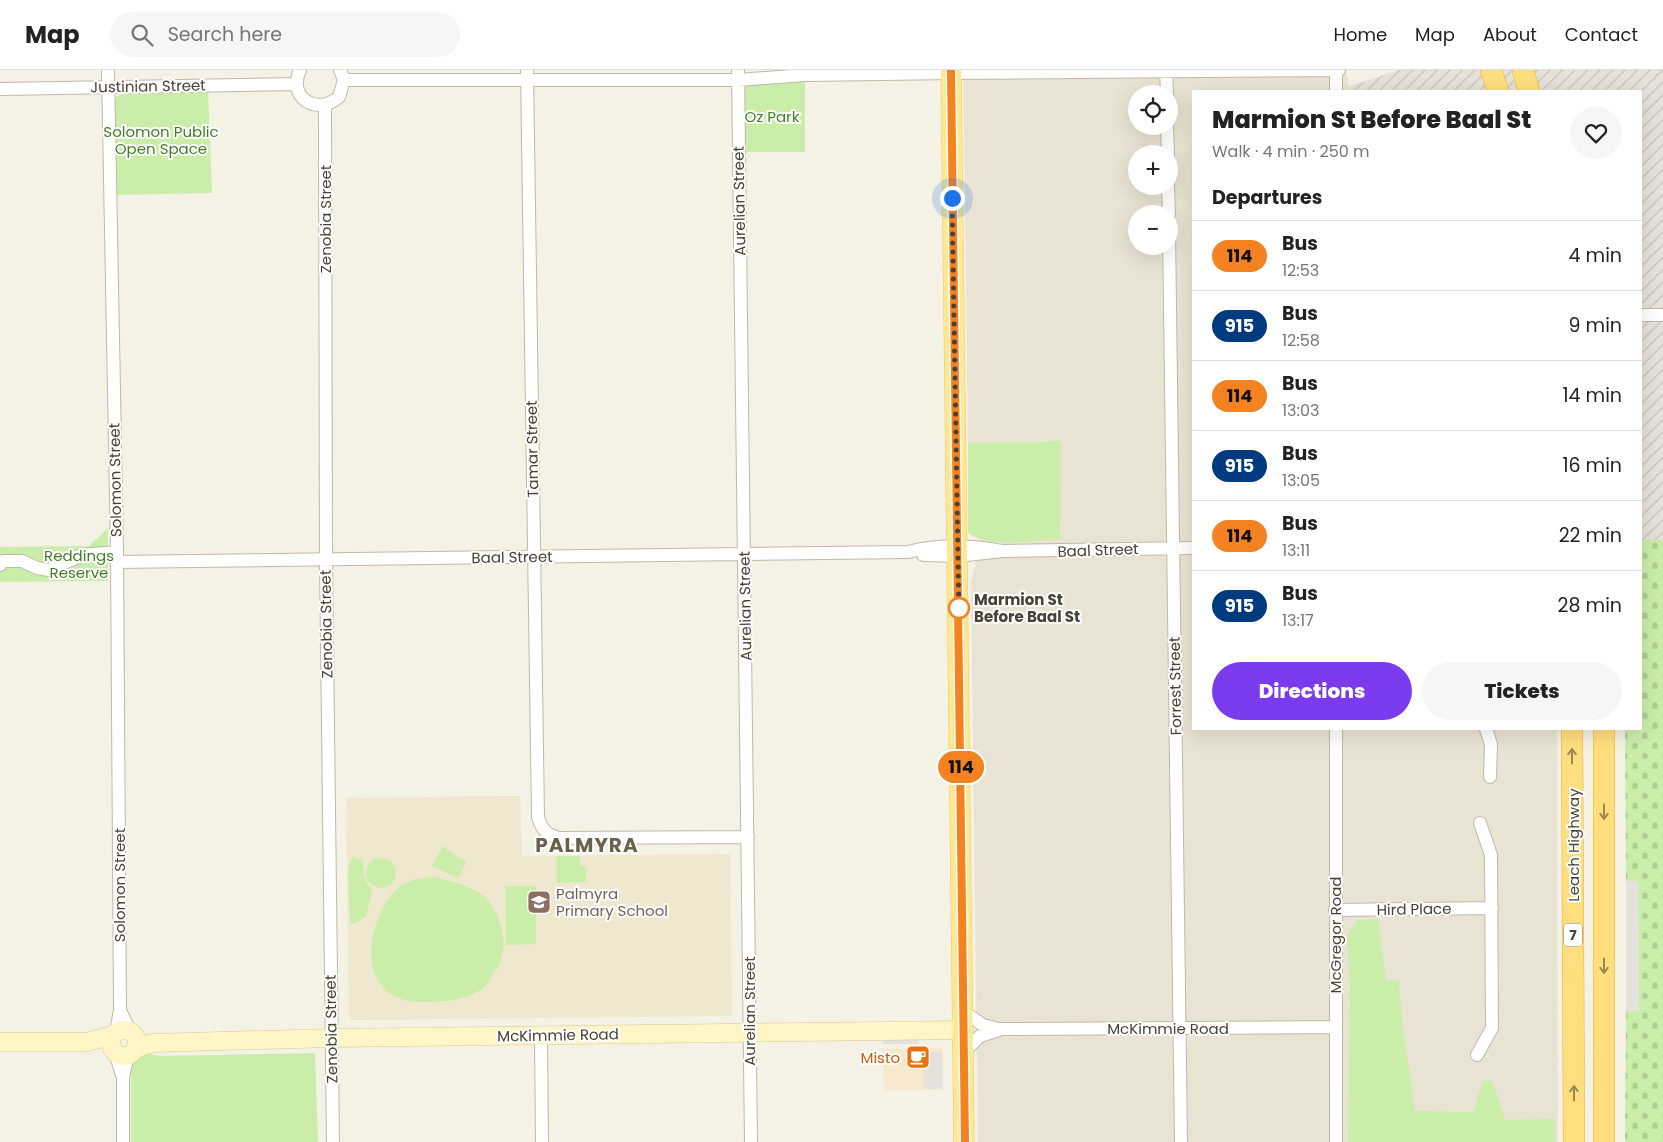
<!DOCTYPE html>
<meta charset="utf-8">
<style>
body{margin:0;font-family:Poppins,sans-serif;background:#f6f6f6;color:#222;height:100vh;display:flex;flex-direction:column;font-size:19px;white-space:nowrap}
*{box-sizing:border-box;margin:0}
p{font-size:16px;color:#767676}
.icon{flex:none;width:28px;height:28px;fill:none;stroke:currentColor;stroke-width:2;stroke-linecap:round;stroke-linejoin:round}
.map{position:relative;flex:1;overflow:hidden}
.details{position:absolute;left:1192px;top:20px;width:450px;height:640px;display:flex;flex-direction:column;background:#fff;border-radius:0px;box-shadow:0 5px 20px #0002}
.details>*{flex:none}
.badge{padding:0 10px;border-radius:16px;font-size:18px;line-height:32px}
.fabs{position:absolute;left:1128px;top:15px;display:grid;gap:10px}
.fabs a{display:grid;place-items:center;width:50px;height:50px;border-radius:50%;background:#fff;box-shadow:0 5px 20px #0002;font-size:25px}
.you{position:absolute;width:25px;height:25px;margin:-12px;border:4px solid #fff;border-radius:50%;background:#1a73e8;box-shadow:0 0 0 8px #1a73e833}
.map>.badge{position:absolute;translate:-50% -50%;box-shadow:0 0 0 2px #fff}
h2{padding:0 20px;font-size:19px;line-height:45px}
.round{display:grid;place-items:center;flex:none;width:52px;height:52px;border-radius:26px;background:#f6f6f6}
.overview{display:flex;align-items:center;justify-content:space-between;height:85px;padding:0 20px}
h1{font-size:24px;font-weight:800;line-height:38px}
.action{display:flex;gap:10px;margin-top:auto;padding:10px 20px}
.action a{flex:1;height:58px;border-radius:30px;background:#7c3aed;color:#fff;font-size:20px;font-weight:800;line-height:58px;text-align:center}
.action a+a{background:#f6f6f6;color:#222}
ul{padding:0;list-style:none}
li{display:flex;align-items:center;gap:15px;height:70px;padding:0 20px;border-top:1px solid #e0e0e0}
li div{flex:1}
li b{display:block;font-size:19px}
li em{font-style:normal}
li .badge{min-width:55px;font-weight:700;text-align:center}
header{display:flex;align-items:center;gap:30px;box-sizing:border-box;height:70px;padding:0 25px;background:#fff;border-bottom:1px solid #e0e0e0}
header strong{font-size:24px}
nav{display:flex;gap:28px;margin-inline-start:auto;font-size:18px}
.search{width:350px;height:45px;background:#f6f6f6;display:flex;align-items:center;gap:12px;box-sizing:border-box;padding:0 18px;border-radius:28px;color:#767676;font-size:19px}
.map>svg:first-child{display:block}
.residential{fill:#e9e3d3;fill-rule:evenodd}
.commercial{fill:#f8e9ce}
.industrial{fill:url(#industrial-furrows)}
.education{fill:#efe8ce}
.cemetery{fill:url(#cemetery-stones)}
.park{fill:#caedaa}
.parking{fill:#e5e2de}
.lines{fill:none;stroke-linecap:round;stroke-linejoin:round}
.minor-casing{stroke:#c1b9a7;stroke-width:14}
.secondary-casing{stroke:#d8ca91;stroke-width:19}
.primary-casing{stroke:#efcb59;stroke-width:21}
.trunk-casing{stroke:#ecb028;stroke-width:22}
.minor{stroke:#fff;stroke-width:12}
.secondary{stroke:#fff5c5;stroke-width:18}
.primary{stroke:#ffe794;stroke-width:20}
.trunk{stroke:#ffde7d;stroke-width:21}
.oneway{stroke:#9a8855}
.line-casing{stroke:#fff;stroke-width:11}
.line{stroke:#f58220;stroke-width:8}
.walk{stroke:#484134;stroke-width:5;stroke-dasharray:0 9}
.stop-dot{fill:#fff;stroke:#f58220;stroke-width:2.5}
.labels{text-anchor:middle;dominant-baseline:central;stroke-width:4;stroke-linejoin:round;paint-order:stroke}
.shield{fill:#fff;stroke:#7f7a71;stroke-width:1}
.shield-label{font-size:14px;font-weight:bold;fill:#484134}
.street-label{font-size:15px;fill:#484134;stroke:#fff}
.park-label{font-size:15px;fill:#3f7f22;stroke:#fff}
.stop-label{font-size:15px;font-weight:bold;fill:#484134;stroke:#fff;text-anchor:start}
.education-label{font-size:15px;fill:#785e54;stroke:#fff;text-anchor:start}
.food-label{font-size:15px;fill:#c56008;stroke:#fff;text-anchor:end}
.district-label{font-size:20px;font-weight:bold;letter-spacing:1px;fill:#6b604a;stroke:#fff}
</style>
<header>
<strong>Map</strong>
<div class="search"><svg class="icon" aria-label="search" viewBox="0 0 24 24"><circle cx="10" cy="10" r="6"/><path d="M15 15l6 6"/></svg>Search here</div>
<nav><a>Home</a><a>Map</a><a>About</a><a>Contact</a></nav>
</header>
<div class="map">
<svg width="1663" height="1072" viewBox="0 0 1663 1072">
<defs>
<pattern id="industrial-furrows" width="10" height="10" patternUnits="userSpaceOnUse" patternTransform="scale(1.25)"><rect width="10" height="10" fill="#e6e2da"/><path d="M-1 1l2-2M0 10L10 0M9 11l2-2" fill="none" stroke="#c7c3bc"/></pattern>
<pattern id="cemetery-stones" width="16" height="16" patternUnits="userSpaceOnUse" patternTransform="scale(1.25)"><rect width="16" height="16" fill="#caedaa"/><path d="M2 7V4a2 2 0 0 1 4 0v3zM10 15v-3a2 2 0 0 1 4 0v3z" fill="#afcc93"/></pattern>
</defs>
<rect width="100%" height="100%" fill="#f4f1e5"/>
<path class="residential" d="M963,0H1346L1350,21H1194V659H1557L1558,1072H978L971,511L975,497L977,469L992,472L1060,371L968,373ZM1136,24H1169V56H1136ZM1136,84H1169V116H1136ZM1136,144H1169V176H1136Z"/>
<path class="commercial" d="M940,977L943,979V1020H884L883,979Z"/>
<path class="industrial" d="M1399,0H1663V470H1641V21H1350V16Z"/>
<path class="education" d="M520,726L522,786L730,784L732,946L349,950L346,728Z"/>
<path class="cemetery" d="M1641,470H1663V1072H1625L1626,941L1639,940V933L1638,811H1626L1625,659H1641Z"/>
<path class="park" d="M805,5V82H739L738,10Z
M208,19L212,123L115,125L113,37L115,28L124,22Z
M1061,371L1060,469C1034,470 989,479 968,463V373Z
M108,458V511L0,512V477L89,476Z
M442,776L466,792L458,808L432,796Z
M557,786H580V796H586V812L557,813Z
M353,787L363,790L364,806L372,822L366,847L353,854L350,852L348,803L350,791Z
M366 803a15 15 0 1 1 30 0a15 15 0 1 1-30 0Z
M435,807C450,811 465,814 478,822C499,835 508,867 501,890C499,897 493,904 490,910C480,925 461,930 443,931C425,933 404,934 388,922C358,900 373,842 396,820C407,809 421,808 435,807Z
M505,816H536V874L506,875Z
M1378,849L1386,910L1399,911L1402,952L1415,1041L1473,1042L1483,1011H1492L1505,1050L1555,1049V1072H1348L1350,922L1347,865L1357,850Z
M145,983L159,986L315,983L318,1072H131V994L135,993L139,985Z"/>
<path class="parking" d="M1626,811H1638L1639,940L1626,941Z
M883,966H919V974H883Z
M923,982H942L943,1019H923Z"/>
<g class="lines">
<g class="minor-casing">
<path id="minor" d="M108,0L117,482L120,940L116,962
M300,0C287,28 317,46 339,27L344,10L340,0
M527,0L538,747C542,760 546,765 560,768L748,767
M738,0L751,1072
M1166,0L1167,24
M1336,0V21
M344,10H738L805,5L955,3L1339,0
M0,19L296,14
M325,35L326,490L333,1072
M1167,56L1168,84
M1168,116L1169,144
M1169,160L1181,1072
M1641,245H1663
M923,485L958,486L1002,481L1194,478
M116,492L908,482C939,474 971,475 1002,481
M0,495L3,491H22L37,498L49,500L82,485L117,482
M1336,659V1072
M1486,659L1491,674L1490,707
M1335,840L1492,838
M120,940L130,961
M964,942L983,955L999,959
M541,965L542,1072
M964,982L980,966L1002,959L1335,957
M115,983L122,1005
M1477,985L1492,958L1491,785L1480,753
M123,1072V1007L128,985"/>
</g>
<g class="secondary-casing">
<path id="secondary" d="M111 973a13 13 0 1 1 26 0a13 13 0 1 1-26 0Z
M0,972H87L113,965
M135,979L152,973L331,968L964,960"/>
</g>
<g class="primary-casing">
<path id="primary" d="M951,0L964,1072"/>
</g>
<g class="trunk-casing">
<path id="trunk" d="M1491,0L1498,21
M1523,0L1529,21
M1572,659L1574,1072
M1604,659V1072"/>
</g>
<use href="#minor" class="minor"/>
<use href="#secondary" class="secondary"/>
<use href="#primary" class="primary"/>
<use href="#trunk" class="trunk"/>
</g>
<defs><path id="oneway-shaft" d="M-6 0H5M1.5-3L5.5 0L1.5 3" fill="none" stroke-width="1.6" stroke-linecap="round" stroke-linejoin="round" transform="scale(1.25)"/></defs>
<g class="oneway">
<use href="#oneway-shaft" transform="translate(1572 686) rotate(-90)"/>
<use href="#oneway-shaft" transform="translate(1604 742) rotate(90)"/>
<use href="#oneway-shaft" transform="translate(1604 896) rotate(90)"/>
<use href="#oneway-shaft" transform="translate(1574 1023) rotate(-90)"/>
</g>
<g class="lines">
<g class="line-casing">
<path id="line" d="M951,0L965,1072"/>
</g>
<use href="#line" class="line"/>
<path class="walk" d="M952,128L959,546V538"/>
</g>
<defs>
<g id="school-square" transform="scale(1.25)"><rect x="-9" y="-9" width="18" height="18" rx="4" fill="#8d6e63" stroke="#fff"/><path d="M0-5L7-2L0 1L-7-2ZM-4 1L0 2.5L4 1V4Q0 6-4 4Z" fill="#fff"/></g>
<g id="cafe-square" transform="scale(1.25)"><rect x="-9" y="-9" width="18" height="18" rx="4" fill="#e8710a" stroke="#fff"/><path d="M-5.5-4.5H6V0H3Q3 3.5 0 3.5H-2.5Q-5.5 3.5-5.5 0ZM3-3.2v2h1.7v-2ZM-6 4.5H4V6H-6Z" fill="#fff"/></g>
</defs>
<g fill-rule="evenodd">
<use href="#school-square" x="539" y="832"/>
<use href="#cafe-square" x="918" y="987"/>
</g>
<circle class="stop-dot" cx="959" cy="538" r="10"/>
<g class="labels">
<rect class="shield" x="1564" y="853.5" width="18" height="23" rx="4"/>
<g class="shield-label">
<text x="1573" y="865">7</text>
</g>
<g class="street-label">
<text transform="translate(148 16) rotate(-1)">Justinian Street</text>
<text transform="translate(739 131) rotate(-91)">Aurelian Street</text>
<text transform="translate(325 149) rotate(-90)">Zenobia Street</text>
<text transform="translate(532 379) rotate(-91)">Tamar Street</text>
<text transform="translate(115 410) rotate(-91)">Solomon Street</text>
<text transform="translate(1098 480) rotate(-2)">Baal Street</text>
<text transform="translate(512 487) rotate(-1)">Baal Street</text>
<text transform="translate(745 536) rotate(-91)">Aurelian Street</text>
<text transform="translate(326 554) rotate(-91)">Zenobia Street</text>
<text transform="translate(1175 616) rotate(-91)">Forrest Street</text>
<text transform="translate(1573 775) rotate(-90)">Leach Highway</text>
<text transform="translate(119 815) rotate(-90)">Solomon Street</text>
<text transform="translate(1414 839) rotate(-1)">Hird Place</text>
<text transform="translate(1335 865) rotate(-90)">McGregor Road</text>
<text transform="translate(749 941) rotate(-90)">Aurelian Street</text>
<text x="1168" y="958">McKimmie Road</text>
<text transform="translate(331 959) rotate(-91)">Zenobia Street</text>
<text transform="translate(558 965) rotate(-1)">McKimmie Road</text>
</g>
<g class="park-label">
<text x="772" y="46">Oz Park</text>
<text x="161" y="61">Solomon Public<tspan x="161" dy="17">Open Space</tspan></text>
<text x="79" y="485">Reddings<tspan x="79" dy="17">Reserve</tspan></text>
</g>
<g class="stop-label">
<text x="974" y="529">Marmion St<tspan x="974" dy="17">Before Baal St</tspan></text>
</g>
<g class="education-label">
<text x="556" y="823">Palmyra<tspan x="556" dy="17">Primary School</tspan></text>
</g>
<g class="food-label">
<text x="900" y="987">Misto</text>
</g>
<g class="district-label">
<text x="587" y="775">PALMYRA</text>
</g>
</g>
</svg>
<div class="fabs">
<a><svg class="icon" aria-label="locate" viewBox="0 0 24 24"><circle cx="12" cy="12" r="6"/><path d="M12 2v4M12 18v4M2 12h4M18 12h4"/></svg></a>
<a>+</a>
<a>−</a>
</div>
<div class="you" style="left:952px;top:128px"></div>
<b class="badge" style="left:961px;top:697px;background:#f58220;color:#111">114</b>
<section class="details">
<div class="overview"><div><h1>Marmion St Before Baal St</h1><p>Walk · 4 min · 250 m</p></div><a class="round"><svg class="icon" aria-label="heart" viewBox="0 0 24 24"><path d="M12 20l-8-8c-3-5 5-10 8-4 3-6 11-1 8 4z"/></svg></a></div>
<h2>Departures</h2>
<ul>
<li><span class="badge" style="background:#f58220;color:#111">114</span><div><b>Bus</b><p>12:53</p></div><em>4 min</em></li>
<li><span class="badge" style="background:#003b80;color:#fff">915</span><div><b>Bus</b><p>12:58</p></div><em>9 min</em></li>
<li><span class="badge" style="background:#f58220;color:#111">114</span><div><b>Bus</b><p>13:03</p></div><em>14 min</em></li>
<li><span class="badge" style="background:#003b80;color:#fff">915</span><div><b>Bus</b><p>13:05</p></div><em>16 min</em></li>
<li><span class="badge" style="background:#f58220;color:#111">114</span><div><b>Bus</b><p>13:11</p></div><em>22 min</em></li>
<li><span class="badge" style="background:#003b80;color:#fff">915</span><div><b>Bus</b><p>13:17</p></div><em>28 min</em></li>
</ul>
<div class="action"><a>Directions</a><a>Tickets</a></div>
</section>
</div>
